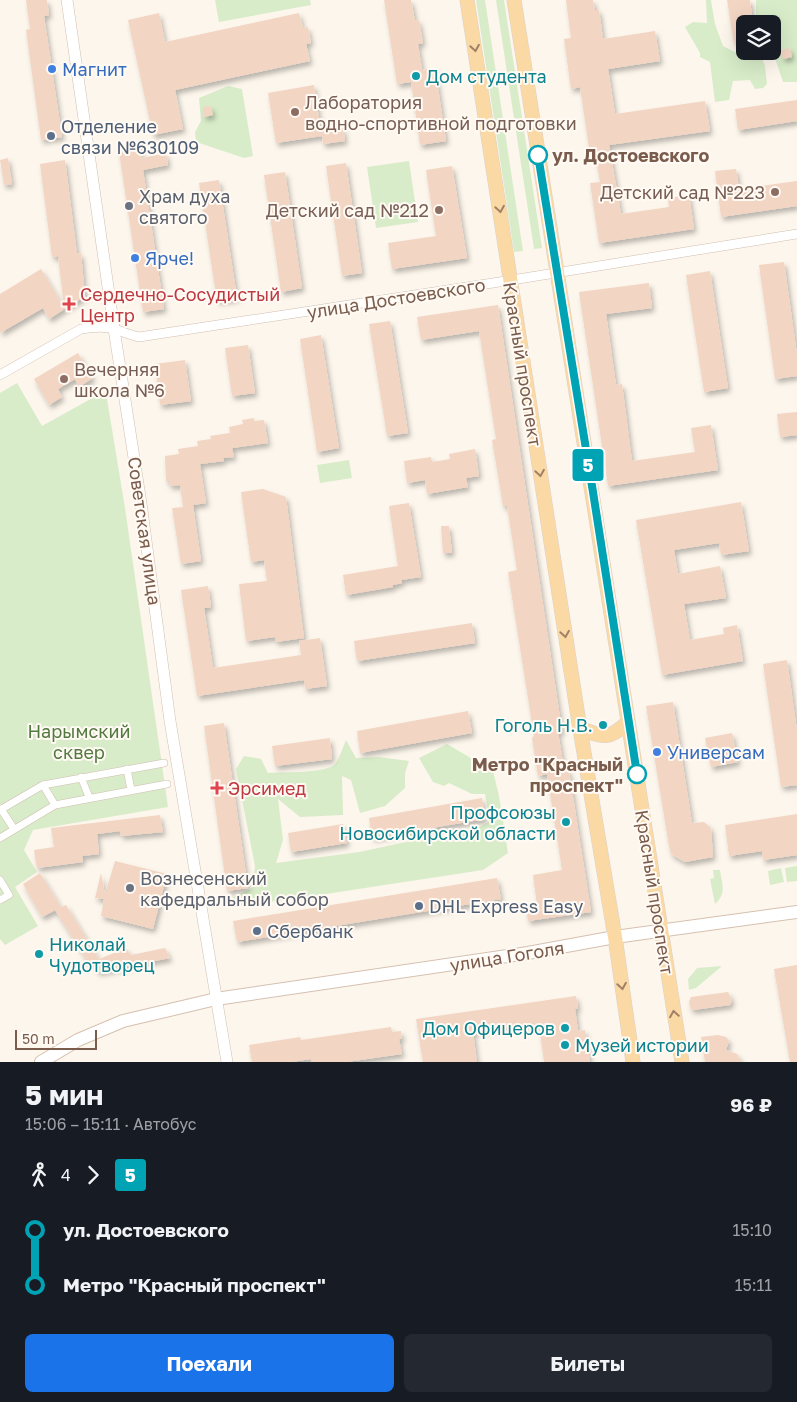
<!DOCTYPE html>
<html lang="ru">
<meta charset="utf-8">
<style>
body{margin:0;font-family:"Golos Text",sans-serif;background:#242831;color:#f1f3f6;height:100vh;display:flex;flex-direction:column;font-size:19px;white-space:nowrap}
*{box-sizing:border-box;margin:0}
p{font-size:16px;color:#9ea1a6}
.icon{flex:none;width:28px;height:28px;fill:none;stroke:currentColor;stroke-width:2;stroke-linecap:round;stroke-linejoin:round}
.map{position:relative;height:1062px;overflow:hidden}
.side{display:flex;flex-direction:column;background:#171b24;flex:1}
.side>*{flex:none}
.badge{padding:0 10px;border-radius:4px;font-size:18px;line-height:32px}
.buttons{position:absolute;left:736px;top:15px;display:grid;gap:10px}
.buttons a{display:grid;place-items:center;width:45px;height:45px;border-radius:8px;background:#171b24;box-shadow:0 5px 20px #0002;font-size:25px}
.scale{position:absolute;left:15px;bottom:12px;width:82px;box-sizing:border-box;padding-left:5px;border:2px solid #7a5c4d;border-top:0;font-size:14px;line-height:18px;white-space:nowrap;color:#7a5c4d;-webkit-text-stroke:4px #fffaf3;paint-order:stroke}
.map>.badge{position:absolute;translate:-50% -50%;box-shadow:0 0 0 2px #fff}
.legs{display:flex;align-items:center;gap:8px;height:55px;padding:0 25px;font-size:16px}
.legs p{margin-inline-start:auto}
.overview{display:flex;align-items:center;justify-content:space-between;height:85px;padding:0 25px}
h1{font-size:28px;font-weight:700;line-height:38px}
.action{display:flex;gap:10px;margin-top:auto;padding:10px 25px}
.action a{flex:1;height:58px;border-radius:8px;background:#1a73e8;color:#fff;font-size:20px;font-weight:700;line-height:58px;text-align:center}
.action a+a{background:#242831;color:#f1f3f6}
ul{padding:0 25px;list-style:none}
li{display:flex;align-items:center;gap:18px;height:55px;font-size:19px}
li i{display:grid;place-items:center;width:8px;height:100%;margin:0 6px;background:currentColor}
li i::after{content:'';width:12px;height:12px;margin:-6px;border:4px solid;border-radius:50%;background:#171b24}
li p{margin-inline-start:auto}
li:first-child i{background:linear-gradient(#0000 50%,currentColor 0)}
li:last-child i{background:linear-gradient(currentColor 50%,#0000 0)}
.map>svg:first-child{display:block}
.green{fill:#d8ecc9}
.building{fill:#f3d5c3;filter:url(#shadow)}
.lines{fill:none;stroke-linecap:round;stroke-linejoin:round}
.pedestrian-casing{stroke:#d1beb0;stroke-width:8}
.minor-casing{stroke:#d1beb0;stroke-width:10}
.tertiary-casing{stroke:#d1beb0;stroke-width:12}
.secondary-casing{stroke:#d6c0b0;stroke-width:14}
.primary-casing{stroke:#dad1cd;stroke-width:15}
.pedestrian{stroke:#fff;stroke-width:7}
.minor{stroke:#fff;stroke-width:9}
.tertiary{stroke:#fff;stroke-width:11}
.secondary{stroke:#fff;stroke-width:12}
.primary{stroke:#fbd9a5;stroke-width:14}
.oneway{stroke:#a18267}
.line-1-casing{stroke:#fff;stroke-width:11}
.line-1{stroke:#00a3b4;stroke-width:8}
.shop-dot{fill:#3f7fe0;stroke:#fffaf3;stroke-width:2}
.culture-dot{fill:#0f9aa8;stroke:#fffaf3;stroke-width:2}
.education-dot{fill:#8d6e63;stroke:#fffaf3;stroke-width:2}
.service-dot{fill:#5c6f8a;stroke:#fffaf3;stroke-width:2}
.stop-1-dot{fill:#fff;stroke:#00a3b4;stroke-width:2.5}
.worship-dot{fill:#6b7280;stroke:#fffaf3;stroke-width:2}
.health-dot{fill:#e0444e;stroke:#fffaf3;stroke-width:2}
.labels{text-anchor:middle;dominant-baseline:central;stroke-width:4;stroke-linejoin:round;paint-order:stroke}
.shop-label{font-size:18px;fill:#366cbe;stroke:#fffaf3;text-anchor:start}
.culture-label{font-size:18px;fill:#0d838f;stroke:#fffaf3;text-anchor:start}
.education-label{font-size:18px;fill:#785e54;stroke:#fffaf3;text-anchor:start}
.service-label{font-size:18px;fill:#4e5e75;stroke:#fffaf3;text-anchor:start}
.stop-label{font-size:18px;font-weight:bold;fill:#7a5c4d;stroke:#fffaf3;text-anchor:start}
.worship-label{font-size:18px;fill:#5b616d;stroke:#fffaf3;text-anchor:start}
.health-label{font-size:18px;fill:#be3a42;stroke:#fffaf3;text-anchor:start}
.street-label{font-size:18px;fill:#7a5c4d;stroke:#fffaf3}
.park-label{font-size:18px;fill:#537a41;stroke:#fffaf3}
</style>
<div class="map">
<svg width="797" height="1062" viewBox="0 0 797 1062">
<defs>
<filter id="shadow"><feDropShadow dx="2.5" dy="4" stdDeviation="2.5" flood-color="#0004"/></filter>
</defs>
<rect width="100%" height="100%" fill="#fdf6ec"/>
<path class="green" d="M215,0H310L311,5L219,22Z
M476,0H485L523,251L514,252Z
M496,0H504L542,248L534,249Z
M706,0H711L715,24L723,46L743,56L759,51L765,66L767,84L763,88L755,89L750,80L733,81L729,100L715,102L710,62L700,57V53L685,27L693,22L707,23Z
M756,0H797V82H783L773,52L774,37L773,34L772,24H763L756,16Z
M228,86L242,89L253,156L244,158L196,142L195,132L201,121L199,98Z
M409,161L418,222L376,228L367,167Z
M17,383L42,426L96,396L106,393L125,508L168,807L33,830L24,850L37,872L15,887L38,926L5,945L0,939V393Z
M349,460L352,478L320,483L317,465Z
M346,740L356,758L379,757L409,761L405,773V788L385,806L360,813L351,780L342,776L343,815L300,817L278,799L283,840L276,863L359,852L406,842L427,840L467,833L473,831L490,821L485,794H472L449,783L444,786L433,782L419,758L447,744L493,771L499,796L508,853L483,870L293,899L228,907L230,899L252,888L255,866L236,769L244,756L261,759L268,773C281,772 326,773 334,765C339,760 343,747 346,740Z
M797,866V881L787,882L785,868Z
M781,868L784,882L770,885L768,871Z
M713,870H720C722,884 727,893 715,904L710,879L714,878Z
M722,966L696,988L689,990L688,979L697,968Z"/>
<path class="building" d="M26,0H47L49,15L44,16L62,137L41,140L26,30L30,29Z
M384,0H411L415,21L419,20L423,43L418,44L422,70L435,68L446,141L420,145L411,82L397,84Z
M566,0H593L595,10H599L603,39L655,31L660,61L608,69L615,114L705,101L710,131L609,145L621,214L669,207L668,198L689,195L694,229L599,243L590,183L600,182L594,147L589,148L580,87L571,89L564,39L571,38Z
M727,0H750L753,24H745V42L734,43Z
M159,13L165,42L299,13L303,28L308,27L311,43L306,44L310,61L175,90L183,129L153,135L128,20Z
M790,48L792,57L783,59L781,50Z
M314,85L321,132L343,128L345,141L323,144L322,136L276,143L268,93Z
M797,100V121L738,130L735,109Z
M211,106L213,115L204,117L203,107Z
M139,142L142,158L166,153L168,165L143,170L164,309L143,312L118,145Z
M8,158L12,184L4,185L0,160Z
M65,160L77,254L81,253L85,296L49,319L43,308L0,333V294L41,269L64,307L58,256L52,257L40,164Z
M346,163L362,273L342,276L326,166Z
M452,166L467,258L392,269L388,243L436,236L426,170Z
M736,169L739,189L797,181V206L721,217L715,171Z
M285,172L302,288L281,292L264,175Z
M219,180L237,298L217,301L199,183Z
M784,262L797,355V376L775,379L759,265Z
M710,271L728,388L704,392L686,275Z
M649,283L652,308L606,314L616,385L622,384L632,461L695,452L691,428L711,425L718,470L608,486L579,292Z
M498,305L562,731L558,732L563,763L565,762L567,771H569L591,912L528,921L526,907L537,905L533,875L562,870L547,774L538,776L532,738L534,736L508,572L517,570L507,506H503L492,440L496,439L479,331L421,340L417,317Z
M390,321L408,433L387,436L369,324Z
M321,335L339,448L317,452L300,339Z
M248,345L255,393L232,396L225,348Z
M78,353L93,378L79,387L75,379L58,389L62,397L49,405L34,379Z
M185,360L191,401L160,405L155,364Z
M797,412V435L780,437L777,414Z
M254,418V421L264,420L268,443L232,448L234,457L223,458L224,461L200,464L206,503L193,505L201,561L181,564L172,508L183,507L180,485L170,486L169,481H166L165,456L179,454L178,449L198,446L197,441L211,439L210,436L230,433L229,427L243,424L242,420Z
M475,449L479,476L466,478L468,487L427,494L425,480L407,483L404,461L431,457L432,462L450,459L449,454Z
M263,489L286,497L304,638L276,642L275,637L246,641L239,584L267,581L264,560L251,562L241,492Z
M741,502L749,551L721,555L719,543L674,550L678,574L720,566L726,598L684,604L690,640L724,634L723,628L737,625L743,661L662,675L636,520Z
M409,503L421,577L401,580L402,583L393,585V587L346,595L343,575L398,566L389,506Z
M441,526H449L452,553H443Z
M208,586L211,607L204,608L213,668L301,655L299,641L320,638L327,686L305,689L304,680L197,696L181,590Z
M472,623L475,643L357,661L354,641Z
M787,660L797,731V785L781,787L763,664Z
M673,702L692,823L704,822L711,828L713,857L685,862L671,854L669,846L646,706Z
M468,711L472,733L360,753L357,731Z
M224,723L248,888L227,891L204,726Z
M732,733L738,762L711,767L705,738Z
M330,738L332,759L275,766L272,746Z
M482,798L485,819L372,838L369,818Z
M797,814V855L763,860L762,851L729,856L725,825Z
M160,815L163,832L121,836L120,831L97,834L99,854L82,856L83,862L37,868L34,850L54,847L51,828Z
M343,824L347,843L291,852L288,833Z
M115,861L167,874L153,929L101,916L104,899L95,898L101,873L105,894Z
M40,873L61,907L42,917L23,884Z
M497,878L501,899L237,942L233,921Z
M66,905L99,959L97,960L126,948L131,955L165,948L170,958L98,972L92,962L89,964L55,910Z
M797,965V1062H790L774,969Z
M728,992L732,1000L730,1005L693,1010L690,1007L689,1002L691,997Z
M576,996L578,1008L575,1009L578,1031L585,1030L590,1062H544L539,1025L533,1026V1023L473,1032L477,1062H423L416,1019Z
M391,1027L392,1032L401,1031L402,1039H399L402,1054L346,1062H312L311,1059L291,1062H252L249,1045L300,1037L301,1040Z
M718,1035L726,1037L729,1041L726,1050L737,1054L741,1062H705L701,1037Z"/>
<g class="lines">
<g class="pedestrian-casing">
<path id="pedestrian" d="M127,769L131,790
M81,777L89,797
M43,785L55,805
M1,809L14,829
M0,810L43,785L164,763
M0,838L55,805L167,784
M0,880L9,895L0,900"/>
</g>
<g class="minor-casing">
<path id="minor" d="M0,375L81,329C92,327 104,326 115,329C123,332 130,335 139,337L493,283L797,234"/>
</g>
<g class="tertiary-casing">
<path id="tertiary" d="M67,0L114,329L141,503L170,721L227,1062"/>
</g>
<g class="secondary-casing">
<path id="secondary" d="M41,1062L78,1040L123,1021L216,999L528,953L615,937L797,912"/>
</g>
<g class="primary-casing">
<path id="primary" d="M467,0L579,723L615,937L633,1062
M514,0L682,1062
M580,728C604,738 609,740 628,722"/>
</g>
<use href="#pedestrian" class="pedestrian"/>
<use href="#minor" class="minor"/>
<use href="#tertiary" class="tertiary"/>
<use href="#secondary" class="secondary"/>
<use href="#primary" class="primary"/>
</g>
<defs><path id="oneway-chevron" d="M-2-3.5L2.5 0L-2 3.5" fill="none" stroke-width="1.6" stroke-linecap="round" stroke-linejoin="round" transform="scale(1.25)"/></defs>
<g class="oneway">
<use href="#oneway-chevron" transform="translate(475 48) rotate(81)"/>
<use href="#oneway-chevron" transform="translate(500 209) rotate(81)"/>
<use href="#oneway-chevron" transform="translate(540 473) rotate(81)"/>
<use href="#oneway-chevron" transform="translate(565 634) rotate(81)"/>
<use href="#oneway-chevron" transform="translate(622 986) rotate(81)"/>
<use href="#oneway-chevron" transform="translate(674 1014) rotate(-99)"/>
</g>
<g class="lines">
<g class="line-1-casing">
<path id="line-1" d="M538,155L593,492L637,774"/>
</g>
<use href="#line-1" class="line-1"/>
</g>
<g class="shop-dot">
<circle cx="52" cy="69" r="5"/>
<circle cx="135" cy="258" r="5"/>
<circle cx="657" cy="752" r="5"/>
</g>
<g class="culture-dot">
<circle cx="416" cy="76" r="5"/>
<circle cx="603" cy="725" r="5"/>
<circle cx="566" cy="822" r="5"/>
<circle cx="39" cy="954" r="5"/>
<circle cx="565" cy="1028" r="5"/>
<circle cx="565" cy="1045" r="5"/>
</g>
<g class="education-dot">
<circle cx="295" cy="112" r="5"/>
<circle cx="775" cy="192" r="5"/>
<circle cx="439" cy="210" r="5"/>
<circle cx="64" cy="379" r="5"/>
</g>
<g class="service-dot">
<circle cx="51" cy="136" r="5"/>
<circle cx="419" cy="906" r="5"/>
<circle cx="257" cy="931" r="5"/>
</g>
<g class="stop-1-dot">
<circle cx="538" cy="155" r="9"/>
<circle cx="637" cy="774" r="9"/>
</g>
<g class="worship-dot">
<circle cx="129" cy="206" r="5"/>
<circle cx="130" cy="888" r="5"/>
</g>
<g class="health-dot">
<path d="M66.5 296.5h5v5h5v5h-5v5h-5v-5h-5v-5h5z"/>
<path d="M214.5 780.5h5v5h5v5h-5v5h-5v-5h-5v-5h5z"/>
</g>
<g class="labels">
<g class="shop-label">
<text x="62" y="69">Магнит</text>
<text x="145" y="258">Ярче!</text>
<text x="667" y="752">Универсам</text>
</g>
<g class="culture-label">
<text x="426" y="76">Дом студента</text>
<text x="593" y="725" text-anchor="end">Гоголь Н.В.</text>
<text x="556" y="812" text-anchor="end">Профсоюзы<tspan x="556" dy="21">Новосибирской области</tspan></text>
<text x="49" y="944">Николай<tspan x="49" dy="21">Чудотворец</tspan></text>
<text x="555" y="1028" text-anchor="end">Дом Офицеров</text>
<text x="575" y="1045">Музей истории</text>
</g>
<g class="education-label">
<text x="305" y="102">Лаборатория<tspan x="305" dy="21">водно-спортивной подготовки</tspan></text>
<text x="765" y="192" text-anchor="end">Детский сад №223</text>
<text x="429" y="210" text-anchor="end">Детский сад №212</text>
<text x="74" y="369">Вечерняя<tspan x="74" dy="21">школа №6</tspan></text>
</g>
<g class="service-label">
<text x="61" y="126">Отделение<tspan x="61" dy="21">связи №630109</tspan></text>
<text x="429" y="906">DHL Express Easy</text>
<text x="267" y="931">Сбербанк</text>
</g>
<g class="stop-label">
<text x="552" y="155">ул. Достоевского</text>
<text x="623" y="764" text-anchor="end">Метро "Красный<tspan x="623" dy="21">проспект"</tspan></text>
</g>
<g class="worship-label">
<text x="139" y="196">Храм духа<tspan x="139" dy="21">святого</tspan></text>
<text x="140" y="878">Вознесенский<tspan x="140" dy="21">кафедральный собор</tspan></text>
</g>
<g class="health-label">
<text x="80" y="294">Сердечно-Сосудистый<tspan x="80" dy="21">Центр</tspan></text>
<text x="228" y="788">Эрсимед</text>
</g>
<g class="street-label">
<text transform="translate(396 298) rotate(-9)">улица Достоевского</text>
<text transform="translate(523 364) rotate(81)">Красный проспект</text>
<text transform="translate(145 531) rotate(82)">Советская улица</text>
<text transform="translate(655 892) rotate(81)">Красный проспект</text>
<text transform="translate(507 956) rotate(-9)">улица Гоголя</text>
</g>
<g class="park-label">
<text x="79" y="731">Нарымский<tspan x="79" dy="21">сквер</tspan></text>
</g>
</g>
</svg>
<div class="buttons">
<a><svg class="icon" aria-label="layers" viewBox="0 0 24 24"><path d="M12 4l9 5-9 5-9-5zM3 14l9 5 9-5"/></svg></a>
</div>
<div class="scale">50 m</div>
<b class="badge" style="left:588px;top:465px;background:#00a3b4;color:#fff">5</b>
</div>
<section class="side">
<div class="overview"><div><h1>5 мин</h1><p>15:06 – 15:11 · Автобус</p></div><b>96 ₽</b></div>
<div class="legs"><svg class="icon" aria-label="walk" viewBox="0 0 24 24"><circle cx="13" cy="4" r="2"/><path d="M13 8l-2 6 4 7M11 14l-3 7M7 12l3-4h3l4 4"/></svg>4<svg class="icon" aria-label="forward" viewBox="0 0 24 24"><path d="M9 5l7 7-7 7"/></svg><b class="badge" style="background:#00a3b4;color:#fff">5</b></div>
<ul>
<li><i style="color:#00a3b4"></i><b>ул. Достоевского</b><p>15:10</p></li>
<li><i style="color:#00a3b4"></i><b>Метро &quot;Красный проспект&quot;</b><p>15:11</p></li>
</ul>
<div class="action"><a>Поехали</a><a>Билеты</a></div>
</section>
